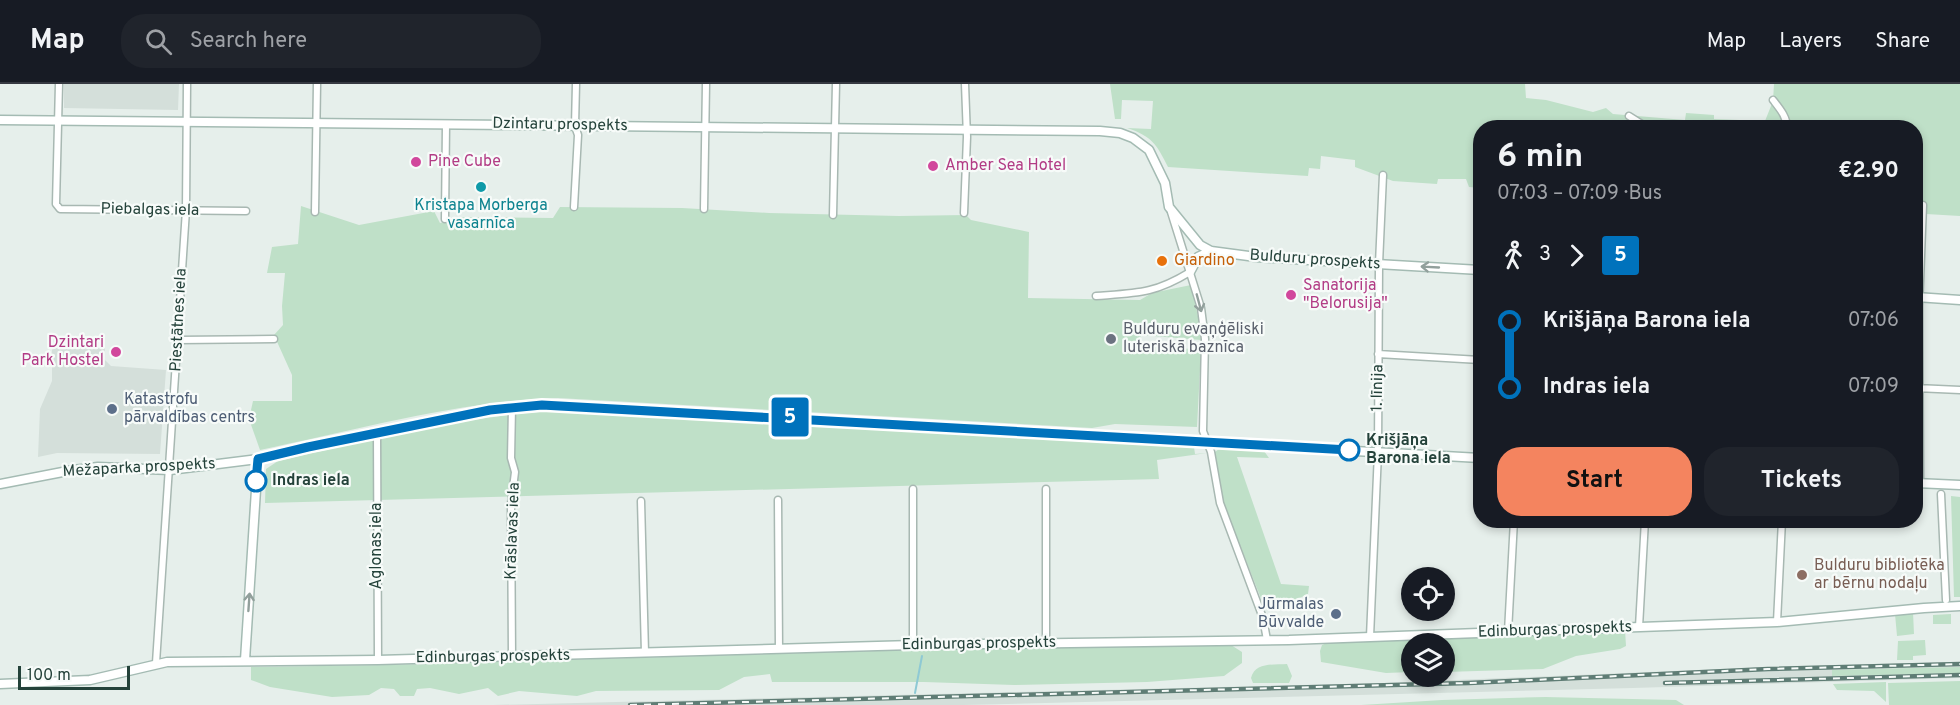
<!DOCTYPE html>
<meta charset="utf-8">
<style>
body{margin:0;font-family:Overpass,sans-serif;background:#20242c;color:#f1f3f6;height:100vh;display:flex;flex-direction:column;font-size:22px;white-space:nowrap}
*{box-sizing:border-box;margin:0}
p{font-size:20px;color:#9ea1a6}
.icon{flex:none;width:33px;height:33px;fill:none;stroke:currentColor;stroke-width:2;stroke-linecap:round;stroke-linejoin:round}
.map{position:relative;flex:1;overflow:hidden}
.side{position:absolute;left:1473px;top:36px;width:450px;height:408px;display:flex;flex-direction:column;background:#171b24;border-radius:24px;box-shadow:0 3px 9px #0003}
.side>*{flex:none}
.badge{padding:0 12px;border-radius:4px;font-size:21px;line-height:39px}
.tools{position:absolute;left:1401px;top:483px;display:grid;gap:12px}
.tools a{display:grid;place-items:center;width:54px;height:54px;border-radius:50%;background:#171b24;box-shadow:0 3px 9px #0003;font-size:30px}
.scale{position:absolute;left:18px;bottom:15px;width:112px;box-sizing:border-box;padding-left:6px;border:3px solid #24423a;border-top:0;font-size:16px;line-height:21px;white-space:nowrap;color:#24423a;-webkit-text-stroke:4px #f7fbf9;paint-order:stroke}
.map>.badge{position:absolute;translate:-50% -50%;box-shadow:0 0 0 3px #fff}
.legs{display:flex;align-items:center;gap:9px;height:66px;padding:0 24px;font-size:20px}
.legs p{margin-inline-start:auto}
.overview{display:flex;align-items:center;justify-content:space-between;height:102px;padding:0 24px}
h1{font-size:33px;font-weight:700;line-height:45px}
.primary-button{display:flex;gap:12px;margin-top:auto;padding:12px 24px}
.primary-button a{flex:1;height:69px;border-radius:24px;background:#f4845f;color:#111;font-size:24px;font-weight:700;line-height:69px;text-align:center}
.primary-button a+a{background:#20242c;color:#f1f3f6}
ul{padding:0 24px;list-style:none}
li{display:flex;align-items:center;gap:21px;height:66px;font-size:22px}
li i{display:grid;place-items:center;width:9px;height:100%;margin:0 8px;background:currentColor}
li i::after{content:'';width:15px;height:15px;margin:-8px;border:4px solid;border-radius:50%;background:#171b24}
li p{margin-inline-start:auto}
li:first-child i{background:linear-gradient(#0000 50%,currentColor 0)}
li:last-child i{background:linear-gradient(currentColor 50%,#0000 0)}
header{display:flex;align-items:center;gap:36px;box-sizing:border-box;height:84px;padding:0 30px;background:#171b24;border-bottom:2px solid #363941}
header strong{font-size:28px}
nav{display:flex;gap:33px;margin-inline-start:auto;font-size:21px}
.search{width:420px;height:54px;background:#20242c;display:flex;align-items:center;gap:15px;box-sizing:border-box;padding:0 21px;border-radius:24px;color:#9ea1a6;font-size:22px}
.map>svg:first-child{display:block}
.built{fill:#d4dfda}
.green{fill:#bfe0c8}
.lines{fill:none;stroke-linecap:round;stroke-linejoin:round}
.stream{stroke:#8ec9d4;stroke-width:2}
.street-casing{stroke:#a8b8b2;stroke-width:9}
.secondary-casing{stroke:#a4bbb3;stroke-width:11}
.street{stroke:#fff;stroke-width:6}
.secondary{stroke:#fff;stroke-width:8}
.rail-casing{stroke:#5f7d75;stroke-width:4.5}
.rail{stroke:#f7fbf9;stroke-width:2;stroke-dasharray:7;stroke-linecap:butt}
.oneway{stroke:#92a09c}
.line-1-casing{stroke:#fff;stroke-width:14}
.line-1{stroke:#0072bc;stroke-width:9}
.hotel-dot{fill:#d1479c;stroke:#f7fbf9;stroke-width:2}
.culture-dot{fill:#0f9aa8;stroke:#f7fbf9;stroke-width:2}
.food-dot{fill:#e8710a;stroke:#f7fbf9;stroke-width:2}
.worship-dot{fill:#6b7280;stroke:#f7fbf9;stroke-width:2}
.service-dot{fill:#5c6f8a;stroke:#f7fbf9;stroke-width:2}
.stop-1-dot{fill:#fff;stroke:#0072bc;stroke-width:3}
.education-dot{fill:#8d6e63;stroke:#f7fbf9;stroke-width:2}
.labels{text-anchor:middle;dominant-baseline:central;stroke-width:4.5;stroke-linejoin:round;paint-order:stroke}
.street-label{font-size:16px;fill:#24423a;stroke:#f7fbf9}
.hotel-label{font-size:16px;fill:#b23c85;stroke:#f7fbf9;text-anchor:start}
.culture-label{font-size:16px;fill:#0d838f;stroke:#f7fbf9}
.food-label{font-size:16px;fill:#c56008;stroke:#f7fbf9;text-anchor:start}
.worship-label{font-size:16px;fill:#5b616d;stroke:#f7fbf9;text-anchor:start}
.service-label{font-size:16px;fill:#4e5e75;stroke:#f7fbf9;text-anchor:start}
.stop-label{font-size:16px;font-weight:bold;fill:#24423a;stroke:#f7fbf9;text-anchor:start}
.education-label{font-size:16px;fill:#785e54;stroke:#f7fbf9;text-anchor:start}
</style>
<header>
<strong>Map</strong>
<div class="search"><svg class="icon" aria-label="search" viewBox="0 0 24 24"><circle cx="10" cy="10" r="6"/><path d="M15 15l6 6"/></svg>Search here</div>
<nav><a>Map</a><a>Layers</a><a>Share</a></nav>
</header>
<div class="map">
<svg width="1960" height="621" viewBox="0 0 1960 621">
<rect width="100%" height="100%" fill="#e6efeb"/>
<path class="built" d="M64,0H179L178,26L64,24Z
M52,263L105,264L104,275L111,282L166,286L160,370L57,369L38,373L40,325L52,297Z
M1960,578V594L1633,604L964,621H493L1385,599L1791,582Z"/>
<path class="green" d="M1110,0H1525L1526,14L1546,16L1593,28L1606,24L1613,30L1685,36L1686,29L1714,31V35L1765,37L1773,17L1774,0H1960V132L1926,130L1917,127L1916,44H1480V104L1469,103L1466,95H1438L1437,100L1393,97L1355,83V76L1321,72L1320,85L1309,84L1308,92L1168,83C1157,61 1152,52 1127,44L1151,45L1153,17L1122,16L1121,35H1115Z
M301,122L359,141L434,127L440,139L465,133L553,134L560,123L682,124L769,129L899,132L966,131L971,136L1029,148L1028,214L1140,216L1152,209L1191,201L1199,237L1201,256L1141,251L1140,260L1201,266L1197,343L1115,340L1092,344L558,314C460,317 357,346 260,366L249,335L253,317H292V291L274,251L283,241L282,222L285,189H267L272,163L298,160Z
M569,326L1194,363L1195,370L1207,369L1157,376L1159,395L265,419L266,385L278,377C374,355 471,330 569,326Z
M1219,365L1264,367L1269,374L1237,373L1281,500L1309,502L1308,510C1294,517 1277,525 1262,517L1224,421L1214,378L1215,368Z
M1951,412L1960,413V513H1954Z
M1913,528L1914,550L1897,552L1895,530Z
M1951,530V540H1933V531Z
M1625,546L1626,562L1620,565L1576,572L1543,585L1445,588L1444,560H1412L1411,588L1386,589L1321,578L1320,567L1322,561L1327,559Z
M1925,556L1926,571L1913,572V576H1897L1898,557Z
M1231,561L1242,568V579L1224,592L1147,598L1014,601L924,598H772L770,590L744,593L719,606L596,607L577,612L519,607L498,612L488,604L459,610L430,604L417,605L414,612H400L394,605L381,604L369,611L332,613L270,603L251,596V583L389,581L909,566Z
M1287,580L1292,592L1289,599H1253L1251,594C1255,578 1273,581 1287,580Z
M1960,583V589L1832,592V586Z
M1960,597V621H1889L1888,599Z
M1886,598V618L1874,607L1837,606L1833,600Z
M1545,613L1676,616L1684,621H1361L1442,616Z"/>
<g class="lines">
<path class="stream" d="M915,609L922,572"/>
<g class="street-casing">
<path id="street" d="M59,0L56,120L60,125L246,127
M1773,16C1780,25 1787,33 1787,44
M1629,32L1648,44
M574,123L578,51L575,42L576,0
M704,125L706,0
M315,128L317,0
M1171,128L1201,224L1205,255L1203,347L1211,368L1220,419L1263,534L1267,556
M964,129L967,53L965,0
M833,131L836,0
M445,135L446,40
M1096,212C1137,209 1154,210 1190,188
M178,256L274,255
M1378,270L1480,276
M1916,304L1960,306
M512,323L511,374L515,388L511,420L512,572
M377,349L378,576
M1920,399L1919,222L1923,121
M913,405V561
M1941,410L1946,516
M778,416L779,565
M641,417L645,569
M1777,538L1782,436
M1639,543L1645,436
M1508,548L1514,436
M1370,553L1378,368L1379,180L1383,91
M1046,559V405
M156,579L186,126L187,0"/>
</g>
<g class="secondary-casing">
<path id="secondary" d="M0,36L1100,47L1120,49L1133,54L1149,66L1165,99L1169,123L1200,161L1211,167L1256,173L1480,186
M1190,188L1198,173L1211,167
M1916,213L1960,216
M1916,399L1960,401
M0,400L73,386L98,383L170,386L258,375L308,363L490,326L542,321L1480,374
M245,576L258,375
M0,600L90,596L167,578L378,576L913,561L1289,556L1777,538L1924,524L1960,522"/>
</g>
<use href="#street" class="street"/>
<use href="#secondary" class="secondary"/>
<g class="rail-casing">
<path id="rail" d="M1665,599L1960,591
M630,621L1469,599L1768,585L1960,580"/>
</g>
<use href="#rail" class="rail"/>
</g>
<defs><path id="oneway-shaft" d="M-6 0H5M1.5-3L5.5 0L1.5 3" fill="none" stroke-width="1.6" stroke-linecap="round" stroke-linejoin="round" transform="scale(1.5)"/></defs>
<g class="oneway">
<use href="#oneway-shaft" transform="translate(1430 183) rotate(-177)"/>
<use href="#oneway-shaft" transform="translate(1199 219) rotate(75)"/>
<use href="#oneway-shaft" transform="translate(249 518) rotate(-86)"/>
</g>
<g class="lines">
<g class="line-1-casing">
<path id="line-1" d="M256,397L258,375L308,363L490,326L542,321L1349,366"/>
</g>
<use href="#line-1" class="line-1"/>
</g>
<g class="hotel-dot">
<circle cx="416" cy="78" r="6"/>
<circle cx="933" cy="82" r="6"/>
<circle cx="1291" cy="211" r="6"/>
<circle cx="116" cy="268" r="6"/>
</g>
<circle class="culture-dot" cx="481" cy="103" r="6"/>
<circle class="food-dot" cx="1162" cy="177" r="6"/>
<circle class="worship-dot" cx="1111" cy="255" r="6"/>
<g class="service-dot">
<circle cx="112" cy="325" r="6"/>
<circle cx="1336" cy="530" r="6"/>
</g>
<g class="stop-1-dot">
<circle cx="1349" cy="366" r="10"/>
<circle cx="256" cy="397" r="10"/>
</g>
<circle class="education-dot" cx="1802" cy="491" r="6"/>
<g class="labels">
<g class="street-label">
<text transform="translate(560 41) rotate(1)">Dzintaru prospekts</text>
<text transform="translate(150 126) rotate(1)">Piebalgas iela</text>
<text transform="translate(1315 176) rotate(4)">Bulduru prospekts</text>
<text transform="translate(179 236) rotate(-87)">Piestātnes iela</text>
<text transform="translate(1378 304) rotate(-89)">1. līnija</text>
<text transform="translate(139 384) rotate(-3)">Mežaparka prospekts</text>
<text transform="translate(513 447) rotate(-88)">Krāslavas iela</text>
<text transform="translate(377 462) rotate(-90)">Aglonas iela</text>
<text transform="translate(1555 546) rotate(-2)">Edinburgas prospekts</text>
<text transform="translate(979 560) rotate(-1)">Edinburgas prospekts</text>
<text transform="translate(493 573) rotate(-1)">Edinburgas prospekts</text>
</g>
<g class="hotel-label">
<text x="428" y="78">Pine Cube</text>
<text x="945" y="82">Amber Sea Hotel</text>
<text x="1303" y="202">Sanatorija<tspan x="1303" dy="18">"Belorusija"</tspan></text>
<text x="104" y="259" text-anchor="end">Dzintari<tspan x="104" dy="18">Park Hostel</tspan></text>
</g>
<g class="culture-label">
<text x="481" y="122">Kristapa Morberga<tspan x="481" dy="18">vasarnīca</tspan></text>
</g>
<g class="food-label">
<text x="1174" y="177">Giardino</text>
</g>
<g class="worship-label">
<text x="1123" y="246">Bulduru evaņģēliski<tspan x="1123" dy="18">luteriskā baznīca</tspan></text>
</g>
<g class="service-label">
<text x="124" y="316">Katastrofu<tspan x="124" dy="18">pārvaldības centrs</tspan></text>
<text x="1324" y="521" text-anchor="end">Jūrmalas<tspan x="1324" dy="18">Būvvalde</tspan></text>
</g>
<g class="stop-label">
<text x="1366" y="357">Krišjāņa<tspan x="1366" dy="18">Barona iela</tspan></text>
<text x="272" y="397">Indras iela</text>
</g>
<g class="education-label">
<text x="1814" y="482">Bulduru bibliotēka<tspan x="1814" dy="18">ar bērnu nodaļu</tspan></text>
</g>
</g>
</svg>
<div class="tools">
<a><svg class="icon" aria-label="locate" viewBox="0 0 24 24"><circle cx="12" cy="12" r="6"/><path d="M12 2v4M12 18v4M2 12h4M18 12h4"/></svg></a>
<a><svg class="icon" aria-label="layers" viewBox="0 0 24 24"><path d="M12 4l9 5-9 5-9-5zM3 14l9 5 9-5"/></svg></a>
</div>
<div class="scale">100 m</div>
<b class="badge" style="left:790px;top:333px;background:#0072bc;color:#fff">5</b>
<section class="side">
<div class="overview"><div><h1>6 min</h1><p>07:03 – 07:09 · Bus</p></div><b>€2.90</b></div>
<div class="legs"><svg class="icon" aria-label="walk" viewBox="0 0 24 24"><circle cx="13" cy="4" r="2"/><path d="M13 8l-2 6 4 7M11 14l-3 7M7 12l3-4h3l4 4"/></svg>3<svg class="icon" aria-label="forward" viewBox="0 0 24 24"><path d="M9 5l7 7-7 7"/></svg><b class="badge" style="background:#0072bc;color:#fff">5</b></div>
<ul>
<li><i style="color:#0072bc"></i><b>Krišjāņa Barona iela</b><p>07:06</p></li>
<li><i style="color:#0072bc"></i><b>Indras iela</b><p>07:09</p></li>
</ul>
<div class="primary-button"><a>Start</a><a>Tickets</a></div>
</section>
</div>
